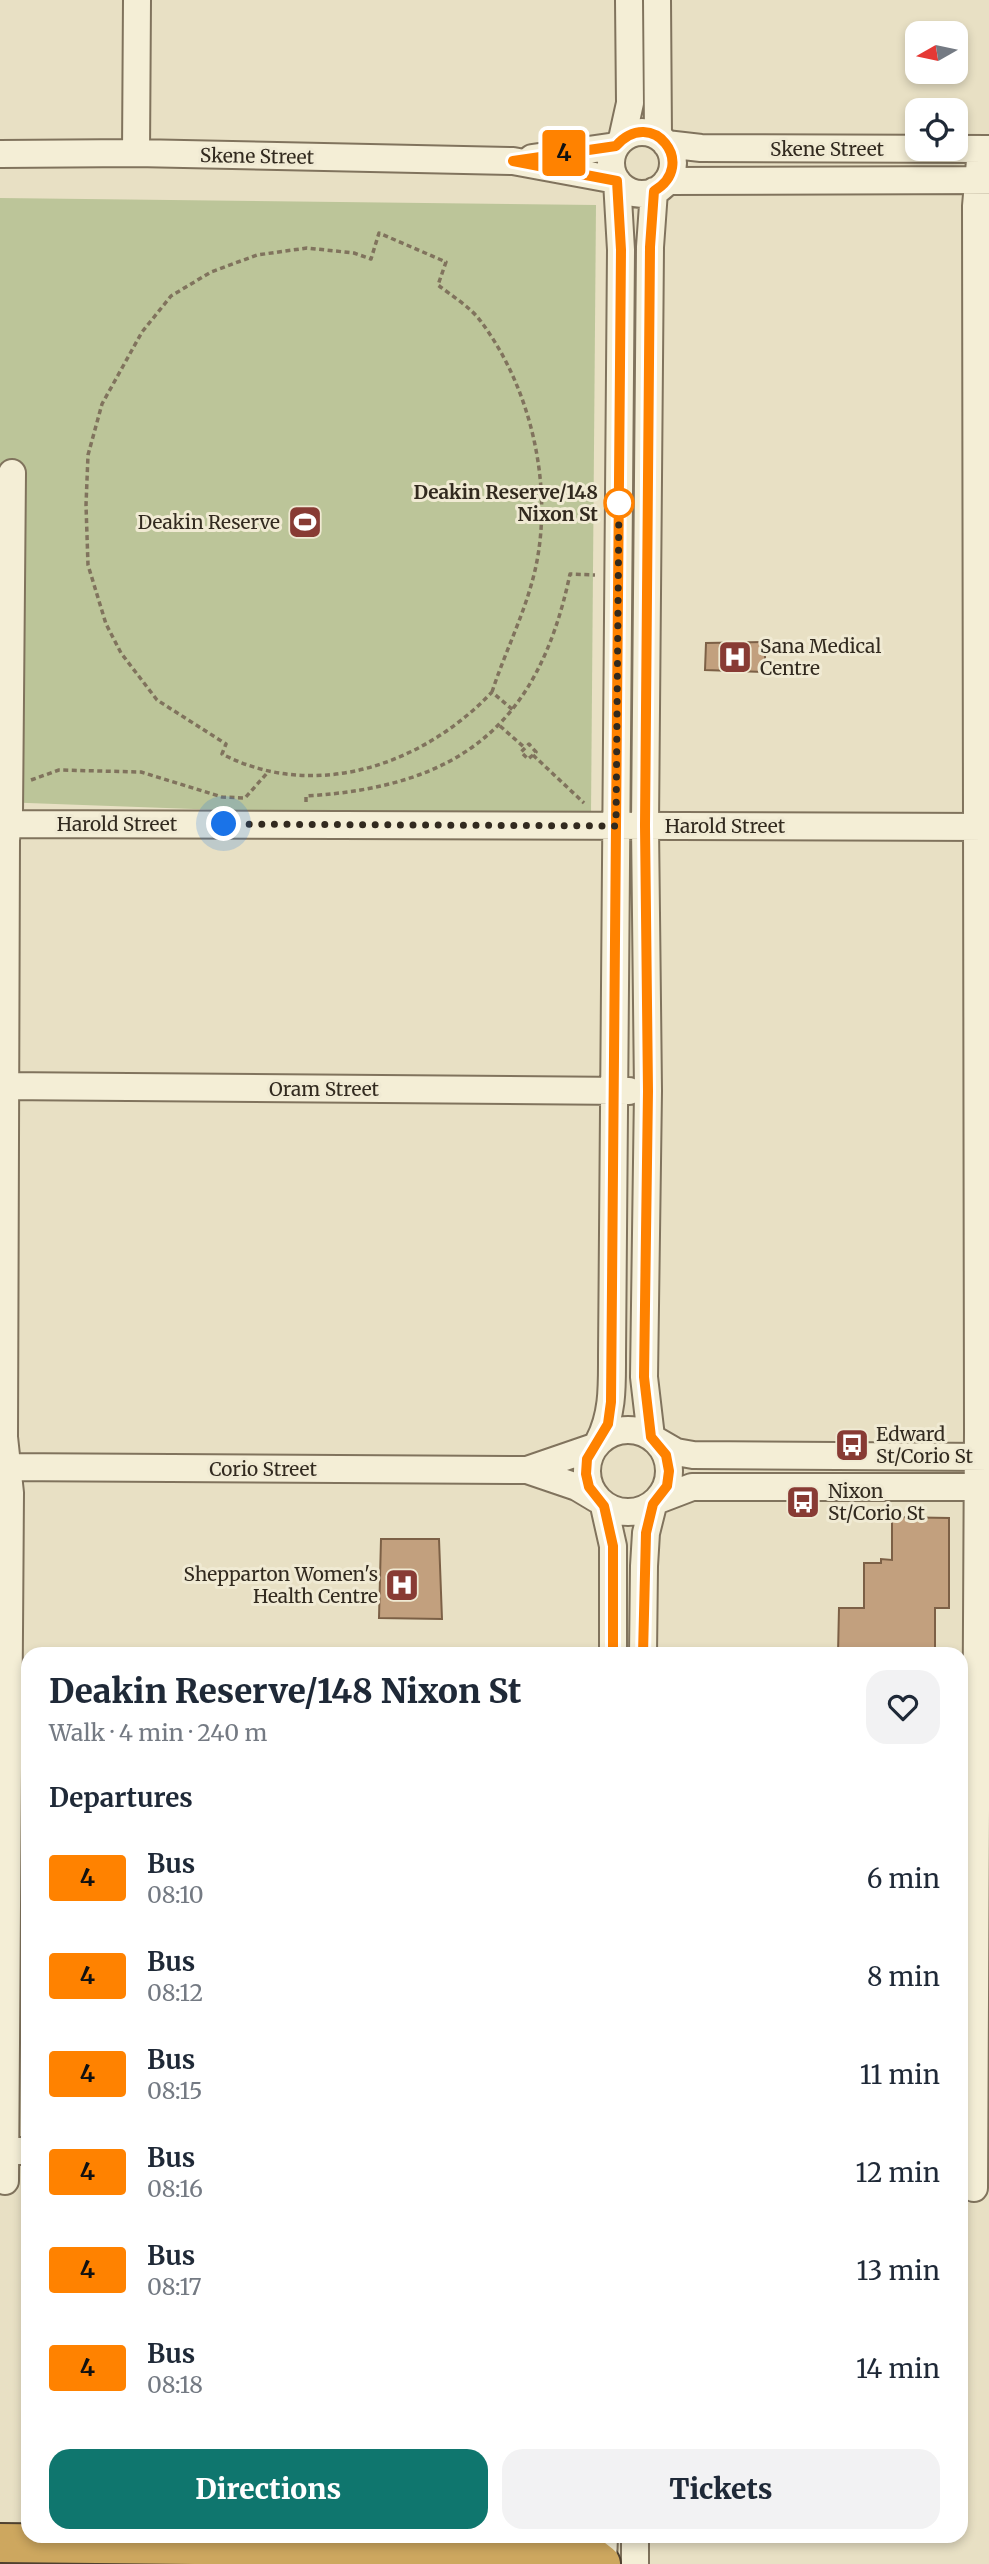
<!DOCTYPE html>
<meta charset="utf-8">
<style>
body{margin:0;font-family:Merriweather,serif;background:#f2f2f3;color:#1f2937;height:100vh;display:flex;flex-direction:column;font-size:26px;white-space:nowrap}
*{box-sizing:border-box;margin:0}
p{font-size:23px;color:#747a83}
.icon{flex:none;width:38px;height:38px;fill:none;stroke:currentColor;stroke-width:2;stroke-linecap:round;stroke-linejoin:round}
.map{position:relative;flex:1;overflow:hidden}
.panel{position:absolute;left:21px;top:1647px;width:947px;height:896px;display:flex;flex-direction:column;background:#fff;border-radius:21px;box-shadow:0 4px 10px #0003}
.panel>*{flex:none}
.badge{padding:0 14px;border-radius:5px;font-size:24px;line-height:46px}
.needle{width:46px;rotate:261deg}
.controls{position:absolute;left:905px;top:21px;display:grid;gap:14px}
.controls a{display:grid;place-items:center;width:63px;height:63px;border-radius:14px;background:#fff;box-shadow:0 4px 10px #0003;font-size:35px}
.you{position:absolute;width:35px;height:35px;margin:-18px;border:5px solid #fff;border-radius:50%;background:#1a73e8;box-shadow:0 0 0 10px #1a73e833}
.map>.badge{position:absolute;translate:-50% -50%;box-shadow:0 0 0 4px #fff}
h2{padding:0 28px;font-size:26px;line-height:63px}
.round{display:grid;place-items:center;flex:none;width:74px;height:74px;border-radius:21px;background:#f2f2f3}
.headline{display:flex;align-items:center;justify-content:space-between;height:119px;padding:0 28px}
h1{font-size:33px;font-weight:800;line-height:52px}
.cta{display:flex;gap:14px;margin-top:auto;padding:14px 28px}
.cta a{flex:1;height:80px;border-radius:21px;background:#0f766e;color:#fff;font-size:28px;font-weight:800;line-height:80px;text-align:center}
.cta a+a{background:#f2f2f3;color:#1f2937}
ul{padding:0;list-style:none}
li{display:flex;align-items:center;gap:21px;height:98px;padding:0 28px}
li div{flex:1}
li b{display:block;font-size:26px}
li em{font-style:normal}
li .badge{min-width:77px;font-weight:700;text-align:center}
.map>svg:first-child{display:block}
.green{fill:#bcc599}
.building{fill:#c2a07e;stroke:#7c6046;stroke-width:2}
.lines{fill:none;stroke-linecap:round;stroke-linejoin:round}
.minor-casing{stroke:#80735d;stroke-width:30}
.highway-casing{stroke:#4f4130;stroke-width:42}
.path{stroke:#80735d;stroke-width:3.5;stroke-dasharray:5 3.5;stroke-linecap:butt}
.minor{stroke:#f4eed6;stroke-width:26}
.highway{stroke:#cda75f;stroke-width:38}
.line-casing{stroke:#fff;stroke-width:16}
.line{stroke:#ff8200;stroke-width:10}
.walk{stroke:#322a1f;stroke-width:7;stroke-dasharray:0 12.6}
.stop-dot{fill:#fff;stroke:#ff8200;stroke-width:3.5}
.labels{text-anchor:middle;dominant-baseline:central;stroke-width:6;stroke-linejoin:round;paint-order:stroke}
.street-label{font-size:19px;fill:#322a1f;stroke:#f0ead3}
.stop-label{font-size:19px;font-weight:bold;fill:#322a1f;stroke:#f0ead3;text-anchor:end}
.poi-label{font-size:19px;fill:#322a1f;stroke:#f0ead3;text-anchor:start}
</style>
<div class="map">
<svg width="989" height="2564" viewBox="0 0 989 2564">
<rect width="100%" height="100%" fill="#e8e0c4"/>
<path class="green" d="M0,198L596,205L591,815L301,813L0,802Z"/>
<path class="building" d="M765,642V672L705,670L706,643Z
M892,1517L949,1518V1608H935V1654H838L839,1608H864V1563H881V1559L892,1560Z
M381,1539H439L442,1619L379,1618Z"/>
<g class="lines">
<g class="minor-casing">
<path id="minor" d="M657,0L658,136
M611 163a31 31 0 1 1 62 0a31 31 0 1 1-62 0Z
M622,139L630,103L629,0
M666,144L701,148L989,149
M136,153L137,0
M0,154L136,153L513,161L616,180
M532,158L616,146
M667,181L989,180
M0,824L989,827
M0,1086L629,1091
M587 1471a41 41 0 1 1 82 0a41 41 0 1 1-82 0Z
M651,1437L644,1377L648,1091L645,826L650,247L654,191
M599,1441C613,1414 612,1386 612,1356L621,250L617,181
M657,1441L676,1452L693,1455L989,1457
M0,1467L527,1470L594,1447
M527,1470L577,1487L597,1499
M658,1500L692,1487H989
M604,1506L613,1546V1654
M643,1654L644,1566L646,1533L653,1505
M0,2151H28
M5,2181L10,1493L4,1437L6,840L9,812L12,473
M974,2188L978,1432L976,206L981,149
M603,2564L604,2536
M635,2564V2536"/>
</g>
<g class="highway-casing">
<path id="highway" d="M0,2543L582,2549L601,2564"/>
</g>
<path class="path" d="M492,692C504,655 522,619 532,582C556,498 534,393 482,323C472,308 452,296 438,285L446,262L379,233L371,259L354,253L307,248L257,255L211,272L171,296L142,332L102,404L88,455L86,505L88,565L106,624L121,653L157,700L226,744L222,754C315,802 423,765 492,692L513,710
M500,726L525,748
M533,755L528,759L521,752L529,744L536,752L533,755L584,803
M31,780L59,770L141,772L222,797L245,798L268,772
M306,802V796C459,787 538,726 570,574L595,575"/>
<use href="#minor" class="minor"/>
<use href="#highway" class="highway"/>
</g>
<g class="lines">
<g class="line-casing">
<path id="line" d="M613,1654V1546L604,1506L589,1487L586,1474L587,1459L608,1424L611,1402L621,250L617,181L513,161L616,146C652,105 699,165 654,191L650,247L645,826L648,1091L644,1377L651,1437L666,1455L669,1471L667,1486L653,1504L646,1533L643,1654"/>
</g>
<use href="#line" class="line"/>
<path class="walk" d="M224,824L616,826L619,497V503"/>
</g>
<defs>
<g id="stadium-square" transform="scale(1.75)"><rect x="-9" y="-9" width="18" height="18" rx="4" fill="#883b34" stroke="#f0ead3"/><path d="M0-5a6.5 5 0 1 0 0 10a6.5 5 0 1 0 0-10ZM-3.5-1.8h7v3.6h-7Z" fill="#fff"/></g>
<g id="hospital-square" transform="scale(1.75)"><rect x="-9" y="-9" width="18" height="18" rx="4" fill="#883b34" stroke="#f0ead3"/><path d="M-5-5h3v3.5h4V-5h3V5h-3V1.5h-4V5h-3Z" fill="#fff"/></g>
<g id="bus-square" transform="scale(1.75)"><rect x="-9" y="-9" width="18" height="18" rx="4" fill="#883b34" stroke="#f0ead3"/><path d="M-5-6H5V4H4V6H2V4H-2V6H-4V4H-5ZM-3.5-4V0h7V-4ZM-3.5 1.2v1.5H-2V1.2ZM2 1.2v1.5H3.5V1.2Z" fill="#fff"/></g>
</defs>
<g fill-rule="evenodd">
<use href="#stadium-square" x="305" y="522"/>
<use href="#hospital-square" x="735" y="657"/>
<use href="#bus-square" x="852" y="1445"/>
<use href="#bus-square" x="803" y="1502"/>
<use href="#hospital-square" x="402" y="1585"/>
</g>
<circle class="stop-dot" cx="619" cy="503" r="14"/>
<g class="labels">
<g class="street-label">
<text x="827" y="149">Skene Street</text>
<text transform="translate(257 156) rotate(1)">Skene Street</text>
<text x="117" y="824">Harold Street</text>
<text x="725" y="826">Harold Street</text>
<text x="324" y="1089">Oram Street</text>
<text x="263" y="1469">Corio Street</text>
</g>
<g class="stop-label">
<text x="598" y="492">Deakin Reserve/148<tspan x="598" dy="22">Nixon St</tspan></text>
</g>
<g class="poi-label">
<text x="280" y="522" text-anchor="end">Deakin Reserve</text>
<text x="760" y="646">Sana Medical<tspan x="760" dy="22">Centre</tspan></text>
<text x="876" y="1434">Edward<tspan x="876" dy="22">St/Corio St</tspan></text>
<text x="828" y="1491">Nixon<tspan x="828" dy="22">St/Corio St</tspan></text>
<text x="378" y="1574" text-anchor="end">Shepparton Women's<tspan x="378" dy="22">Health Centre</tspan></text>
</g>
</g>
</svg>
<div class="controls">
<a><svg class="needle" viewBox="-14 -14 28 28"><path d="M0-13l5 13h-10z" fill="#e53935"/><path d="M0 13l5-13h-10z" fill="#747a83"/></svg></a>
<a><svg class="icon" aria-label="locate" viewBox="0 0 24 24"><circle cx="12" cy="12" r="6"/><path d="M12 2v4M12 18v4M2 12h4M18 12h4"/></svg></a>
</div>
<div class="you" style="left:224px;top:824px"></div>
<b class="badge" style="left:564px;top:153px;background:#ff8200;color:#111">4</b>
<section class="panel">
<div class="headline"><div><h1>Deakin Reserve/148 Nixon St</h1><p>Walk · 4 min · 240 m</p></div><a class="round"><svg class="icon" aria-label="heart" viewBox="0 0 24 24"><path d="M12 20l-8-8c-3-5 5-10 8-4 3-6 11-1 8 4z"/></svg></a></div>
<h2>Departures</h2>
<ul>
<li><span class="badge" style="background:#ff8200;color:#111">4</span><div><b>Bus</b><p>08:10</p></div><em>6 min</em></li>
<li><span class="badge" style="background:#ff8200;color:#111">4</span><div><b>Bus</b><p>08:12</p></div><em>8 min</em></li>
<li><span class="badge" style="background:#ff8200;color:#111">4</span><div><b>Bus</b><p>08:15</p></div><em>11 min</em></li>
<li><span class="badge" style="background:#ff8200;color:#111">4</span><div><b>Bus</b><p>08:16</p></div><em>12 min</em></li>
<li><span class="badge" style="background:#ff8200;color:#111">4</span><div><b>Bus</b><p>08:17</p></div><em>13 min</em></li>
<li><span class="badge" style="background:#ff8200;color:#111">4</span><div><b>Bus</b><p>08:18</p></div><em>14 min</em></li>
</ul>
<div class="cta"><a>Directions</a><a>Tickets</a></div>
</section>
</div>
